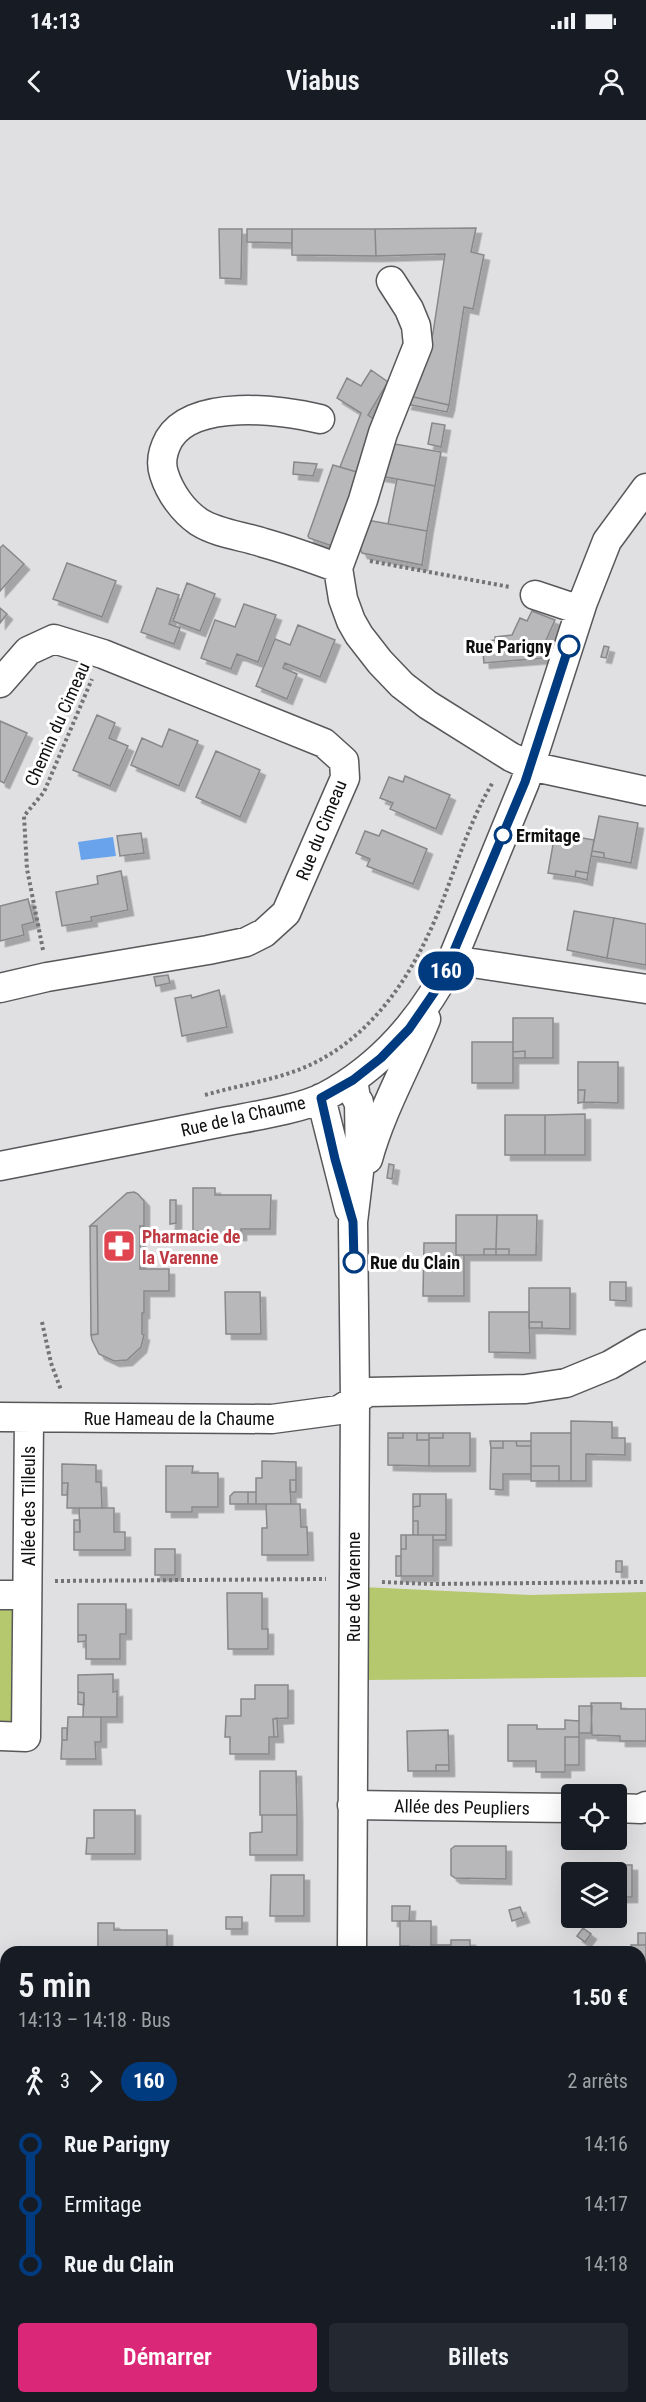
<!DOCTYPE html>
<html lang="fr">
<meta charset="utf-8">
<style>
body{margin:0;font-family:"Roboto Condensed",sans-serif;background:#242831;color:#f1f3f6;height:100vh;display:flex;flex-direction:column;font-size:22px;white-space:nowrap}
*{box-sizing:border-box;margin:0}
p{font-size:20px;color:#9ea1a6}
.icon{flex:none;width:33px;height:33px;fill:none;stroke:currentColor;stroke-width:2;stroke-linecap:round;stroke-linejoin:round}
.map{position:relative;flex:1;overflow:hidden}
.side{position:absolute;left:0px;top:1826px;width:646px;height:458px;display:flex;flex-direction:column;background:#171b24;border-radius:18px 18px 0 0;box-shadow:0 6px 24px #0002}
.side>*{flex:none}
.badge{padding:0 12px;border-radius:20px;font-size:21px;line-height:39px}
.buttons{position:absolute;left:561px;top:1664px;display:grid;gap:12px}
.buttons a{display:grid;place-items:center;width:66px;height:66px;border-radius:6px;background:#171b24;box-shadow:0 6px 24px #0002;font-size:30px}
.map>.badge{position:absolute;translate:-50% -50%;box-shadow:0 0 0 3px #fff}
.legs{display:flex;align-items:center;gap:9px;height:66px;padding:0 18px;font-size:20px}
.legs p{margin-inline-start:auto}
.headline{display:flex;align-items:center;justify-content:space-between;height:102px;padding:0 18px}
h1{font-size:33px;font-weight:600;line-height:45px}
.cta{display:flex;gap:12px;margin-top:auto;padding:12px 18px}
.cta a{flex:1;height:69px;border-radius:6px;background:#db2777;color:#fff;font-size:24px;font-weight:600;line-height:69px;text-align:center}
.cta a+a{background:#242831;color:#f1f3f6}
ul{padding:0 18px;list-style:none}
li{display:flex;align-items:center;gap:21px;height:60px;font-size:22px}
li i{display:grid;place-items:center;width:9px;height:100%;margin:0 8px;background:currentColor}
li i::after{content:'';width:15px;height:15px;margin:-8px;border:4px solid;border-radius:50%;background:#171b24}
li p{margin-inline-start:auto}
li:first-child i{background:linear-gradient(#0000 50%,currentColor 0)}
li:last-child i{background:linear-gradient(currentColor 50%,#0000 0)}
.status{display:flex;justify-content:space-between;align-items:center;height:42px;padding:0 30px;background:#171b24;direction:ltr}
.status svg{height:16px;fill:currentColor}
header{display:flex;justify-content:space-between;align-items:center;height:78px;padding:0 18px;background:#171b24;font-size:27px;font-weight:600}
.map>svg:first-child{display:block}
.green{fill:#b5c86e}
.water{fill:#69a3ec}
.building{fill:#b8b8bb;stroke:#88888b;stroke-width:1.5;filter:url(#shadow)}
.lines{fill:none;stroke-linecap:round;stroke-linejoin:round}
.minor-casing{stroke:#58585a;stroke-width:31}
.path{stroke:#737375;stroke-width:4;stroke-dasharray:3 3;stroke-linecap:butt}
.minor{stroke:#fff;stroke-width:28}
.line-1-casing{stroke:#fff;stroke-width:14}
.line-1{stroke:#003b80;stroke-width:9}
.stop-1-dot{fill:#fff;stroke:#003b80;stroke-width:3}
.labels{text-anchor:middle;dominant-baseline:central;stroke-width:6;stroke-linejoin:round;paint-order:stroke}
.stop-label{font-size:18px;font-weight:bold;fill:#101011;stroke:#fff;text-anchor:start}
.street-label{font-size:18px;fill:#101011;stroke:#fff}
.health-label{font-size:18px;font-weight:bold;fill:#be3a42;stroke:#fff;text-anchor:start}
</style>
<div class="status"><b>14:13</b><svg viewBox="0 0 49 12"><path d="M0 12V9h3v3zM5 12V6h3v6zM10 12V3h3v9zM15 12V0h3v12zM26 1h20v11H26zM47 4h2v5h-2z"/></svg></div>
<header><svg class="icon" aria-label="back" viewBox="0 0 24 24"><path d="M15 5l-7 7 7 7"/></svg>Viabus<svg class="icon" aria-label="person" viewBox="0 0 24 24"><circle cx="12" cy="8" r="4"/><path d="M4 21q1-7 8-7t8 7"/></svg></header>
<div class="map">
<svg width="646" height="2282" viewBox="0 0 646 2282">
<defs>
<filter id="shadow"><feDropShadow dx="5.5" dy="5.5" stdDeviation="0" flood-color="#0004"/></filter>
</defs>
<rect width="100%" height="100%" fill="#e0e0e3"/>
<path class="green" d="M363,1467L531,1475L646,1472V1557L367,1560Z
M0,1487H17L18,1604H0Z"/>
<path class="water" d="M113,717L116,736L81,740L78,722Z"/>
<path class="building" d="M476,108L471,132L484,135L473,189L464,187L449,285L409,276L433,213L445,134L376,136L375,109Z
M219,109H242L241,159L220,158Z
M247,109H292V123L247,122Z
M292,109H375L376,136L292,135Z
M371,250L388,262L368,295L378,302L360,353L340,347L361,293L337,278L347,258L361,266Z
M409,276L449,285L447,292L406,284Z
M432,303L445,305L441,327L428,324Z
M389,323L441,332L435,366L380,356Z
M294,342L317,344L313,356L293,354Z
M333,345L360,353L335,427L309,418L308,416Z
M397,359L435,366L427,411L388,404Z
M367,400L427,411L422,445L362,433L360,429Z
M3,425L24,444L0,471V428Z
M67,443L116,461L102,497L53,479Z
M187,463L215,474L200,511L173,501Z
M157,468L179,475L169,504L180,508L174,524L141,512Z
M244,484L276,495L258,542L237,534L231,549L201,538L215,500L235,507Z
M0,488L7,494L0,503Z
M532,491L555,500L544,525L545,538L484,543L482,522L495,520V517L512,515L520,498L527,501Z
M298,505L335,520L320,557L285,543L283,548L297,554L287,579L256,566L275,519L290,525Z
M604,526L609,527L606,538L601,537Z
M97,595L115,603L109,618L128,626L110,666L73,650Z
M0,601L27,613L4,663L0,661Z
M169,609L198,621L179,666L131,645L142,618L162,627Z
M216,631L260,650L240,697L196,677Z
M405,656L450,675L436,709L390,689L393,683L380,678L389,657L403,662Z
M599,696L638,703L631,743L604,738V733L592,731Z
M382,710L427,729L413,764L367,746L370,739L356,733L365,711L379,716Z
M141,713L144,733L120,736L117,716Z
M555,713L594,720L588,753L576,751L575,757L548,753Z
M592,731L604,733V738L591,736Z
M121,751L128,790L91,797L92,801L62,806L56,772L98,764L97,756Z
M576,751L588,753L587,760L575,757Z
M28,779L34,802L22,805L24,815L0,821V786Z
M574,791L614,798L607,838L567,830Z
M614,798L646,804V845L607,838Z
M168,855L170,863L156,866L154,857Z
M219,870L227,907L182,916L175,878L191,875L192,878Z
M513,898H553V938H525V931L513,932Z
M472,922H513V963H472Z
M525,931V938H513V932Z
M578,942H618V983L584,982L585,970H578Z
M578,970H585L584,982L578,983Z
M585,994V1035H545V995Z
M505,995H545V1035H505Z
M389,1044L394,1045L392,1059L387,1058Z
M193,1068H215V1075H271L270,1109H241V1115L213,1116L214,1111H193Z
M134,1072L138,1074L144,1081V1106H140V1149H169V1171H144V1193H142V1214L144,1215L141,1227L127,1240L114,1241L99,1234L92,1220L91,1215L98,1214L97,1106H90L127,1073Z
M170,1080H176V1103L170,1104Z
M456,1095H497L496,1129H484V1135H456Z
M497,1095H537L536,1135H509V1129H496Z
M90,1106H97L98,1214L91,1215Z
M424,1123H456V1135H464V1176H423Z
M484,1129H496V1135H484Z
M496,1129H509V1135H496Z
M610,1162H626V1181L610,1180Z
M529,1168H570V1209L542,1208V1202H529Z
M225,1172H260L261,1214H226Z
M489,1192H529L530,1233L489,1232Z
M529,1202H542V1208H529Z
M571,1301L612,1302V1318H625V1335L586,1334V1361H571Z
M388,1313H403V1318H388Z
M403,1313H417V1320H429V1346L388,1345V1318H403Z
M417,1313H429V1320H417Z
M429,1313H443V1318H429Z
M443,1313H470V1346H429V1318H443Z
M531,1313H571V1361H559V1346H531Z
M490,1321H503V1328H491Z
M503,1321H516L517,1326H531V1354H503V1370L490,1369L491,1328H503Z
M516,1321H531V1326H517Z
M262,1341L296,1342V1360H290L291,1384H256V1358H262Z
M62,1344L96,1345V1362H101L102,1388H67L68,1363H62Z
M166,1346H193L192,1353H218V1387H192V1392H166Z
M531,1346H559V1361H531Z
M290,1360H296V1372H290Z
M62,1363H68L67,1375H62Z
M234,1372H248V1384H230V1376Z
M248,1372H256V1384H248Z
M413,1374H420V1386L413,1387Z
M420,1374H446V1415H418V1401H413V1387L420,1386Z
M266,1384H300L301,1407H307L308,1435H262V1408H267Z
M79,1388H114V1412H125V1430H74V1412H80Z
M74,1400H80V1412H74Z
M413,1401H418V1415H413Z
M401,1415H406V1429H401Z
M406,1415H433V1456H401V1429H406Z
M433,1415H446V1420H433Z
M155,1429H175V1455H155Z
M396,1436H401V1456H396Z
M616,1441H622V1452H616Z
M227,1473H262V1509H268V1529H228Z
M78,1484H126V1514H120V1539H86V1515H78Z
M78,1515H86V1521L78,1522Z
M113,1554V1572L117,1571V1597H83L84,1573L78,1572V1555Z
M255,1565H288V1598L273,1599L274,1617H269V1634H230V1617H225L226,1596H241V1579H255Z
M78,1572L84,1573V1585L78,1584Z
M591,1583H621V1589H646V1621H620V1616L592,1615Z
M579,1586H592L591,1613H579Z
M68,1597H101V1622H95L96,1639H61L62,1620H67Z
M277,1598L278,1617H274L273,1599Z
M565,1600L579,1601V1617H565V1652H536V1641H508V1605H537V1609H565Z
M62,1608H67V1620H62Z
M448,1610L449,1645H436V1651H408L407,1611Z
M565,1617H579V1645H565Z
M436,1645H449V1651H436Z
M260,1651H296L297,1695H260Z
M94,1690H135V1734H86L87,1718H94Z
M262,1695H297V1735H250V1713L262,1712Z
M455,1726H506V1759L455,1758L451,1755V1729Z
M602,1745H632V1777H616V1752H574V1748L602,1747Z
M271,1755H304V1796H270Z
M392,1786H410L409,1801H392Z
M520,1787L524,1797L512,1801L509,1790Z
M226,1797H242V1809H226Z
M400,1801H431V1825H451V1820H470V1832H409V1826H400Z
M98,1803H114V1810H167V1832H98Z
M583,1808L591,1814L585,1822L577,1816Z
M638,1813H646V1825H638Z
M631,1825H646V1866H640V1832H631Z
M0,1860H5V1897H3V1902H0Z
M640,1988H646V2024H640Z
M640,2114H646V2145H640Z
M640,2249H646V2282H630V2277H640Z
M193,2277H206V2282H193Z
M209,2277H221L220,2282H209Z
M386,2277H439V2282H386Z
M439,2277H465V2282H439Z
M486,2277H541V2282H486Z"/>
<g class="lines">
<g class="minor-casing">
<path id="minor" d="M391,161L409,189L416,206L418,225L383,313L363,380L338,448L343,479L351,501L359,515L380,542L402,565L428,585L511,637L530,646L646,671
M320,299C281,289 193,279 169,319C163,330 160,342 164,354C170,373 183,391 199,402C218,414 244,416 264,423C289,430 314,439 338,448
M535,475L580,490
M0,563L28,531L54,519L103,534L324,623L344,641L345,658L286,793L264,813L246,822L208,830L47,857L0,868
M452,840L646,869
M321,978L349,1089
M368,1039C381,991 407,946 426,899
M0,1046C73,1032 146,1017 218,1003C247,997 299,990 324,977C381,947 424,897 452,840L525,662L583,482L607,421L646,368
M0,1297L272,1299L339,1290L368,1272L526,1269L566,1263L610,1245L646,1224
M0,1475H27
M0,1616L26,1617L29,1298
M352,1685L572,1688
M616,1688L641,1689L646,1686
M352,1832L355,1280L353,1102L360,1044L359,982L356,978L353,960
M0,1934H6
M640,1934H646
M640,2197H646
M327,2282L328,2277"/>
</g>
<path class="path" d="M370,441L510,467
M43,830L27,749L24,696L44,672L92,559
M205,975C236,966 269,961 298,950C371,922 414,854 441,785C457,744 470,700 493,662
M42,1202L51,1243L61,1270
M55,1461L326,1459
M382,1462L430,1464L646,1462"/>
<use href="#minor" class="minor"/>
</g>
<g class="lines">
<g class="line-1-casing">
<path id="line-1" d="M354,1142L353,1102L335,1039L321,978L353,960L381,938L409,909L440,864L525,662L569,526"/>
</g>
<use href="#line-1" class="line-1"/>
</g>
<defs>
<g id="pharmacy-square" transform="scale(1.725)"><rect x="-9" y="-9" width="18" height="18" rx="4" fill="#e0444e" stroke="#fff"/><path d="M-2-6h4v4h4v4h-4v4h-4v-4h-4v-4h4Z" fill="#fff"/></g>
</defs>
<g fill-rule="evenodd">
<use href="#pharmacy-square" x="119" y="1126"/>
</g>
<g class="stop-1-dot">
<circle cx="569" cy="526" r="10"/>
<circle cx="503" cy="715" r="8"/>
<circle cx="354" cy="1142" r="10"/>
</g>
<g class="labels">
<g class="stop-label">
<text x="552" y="526" text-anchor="end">Rue Parigny</text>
<text x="516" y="715">Ermitage</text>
<text x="370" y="1142">Rue du Clain</text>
</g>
<g class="street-label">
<text transform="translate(57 604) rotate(-66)">Chemin du Cimeau</text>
<text transform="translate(321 710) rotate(-68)">Rue du Cimeau</text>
<text transform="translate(243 996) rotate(-13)">Rue de la Chaume</text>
<text x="179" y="1298">Rue Hameau de la Chaume</text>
<text transform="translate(28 1386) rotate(-90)">Allée des Tilleuls</text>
<text transform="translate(353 1467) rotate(-90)">Rue de Varenne</text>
<text transform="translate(462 1687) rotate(1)">Allée des Peupliers</text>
</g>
<g class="health-label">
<text x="142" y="1116">Pharmacie de<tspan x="142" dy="21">la Varenne</tspan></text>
</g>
</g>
</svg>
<div class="buttons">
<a><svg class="icon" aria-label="locate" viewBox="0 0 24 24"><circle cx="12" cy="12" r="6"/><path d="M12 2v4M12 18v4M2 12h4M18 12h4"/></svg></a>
<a><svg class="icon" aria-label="layers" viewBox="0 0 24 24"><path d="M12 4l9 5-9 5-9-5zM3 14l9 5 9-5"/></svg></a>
</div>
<b class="badge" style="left:446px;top:851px;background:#003b80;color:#fff">160</b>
<section class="side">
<div class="headline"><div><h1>5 min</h1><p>14:13 – 14:18 · Bus</p></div><b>1.50 €</b></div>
<div class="legs"><svg class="icon" aria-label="walk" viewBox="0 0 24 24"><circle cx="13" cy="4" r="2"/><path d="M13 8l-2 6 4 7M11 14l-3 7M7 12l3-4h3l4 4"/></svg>3<svg class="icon" aria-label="forward" viewBox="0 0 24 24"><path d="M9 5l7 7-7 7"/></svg><b class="badge" style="background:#003b80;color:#fff">160</b><p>2 arrêts</p></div>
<ul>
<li><i style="color:#003b80"></i><b>Rue Parigny</b><p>14:16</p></li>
<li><i style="color:#003b80"></i><span>Ermitage</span><p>14:17</p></li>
<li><i style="color:#003b80"></i><b>Rue du Clain</b><p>14:18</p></li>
</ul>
<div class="cta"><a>Démarrer</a><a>Billets</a></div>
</section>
</div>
